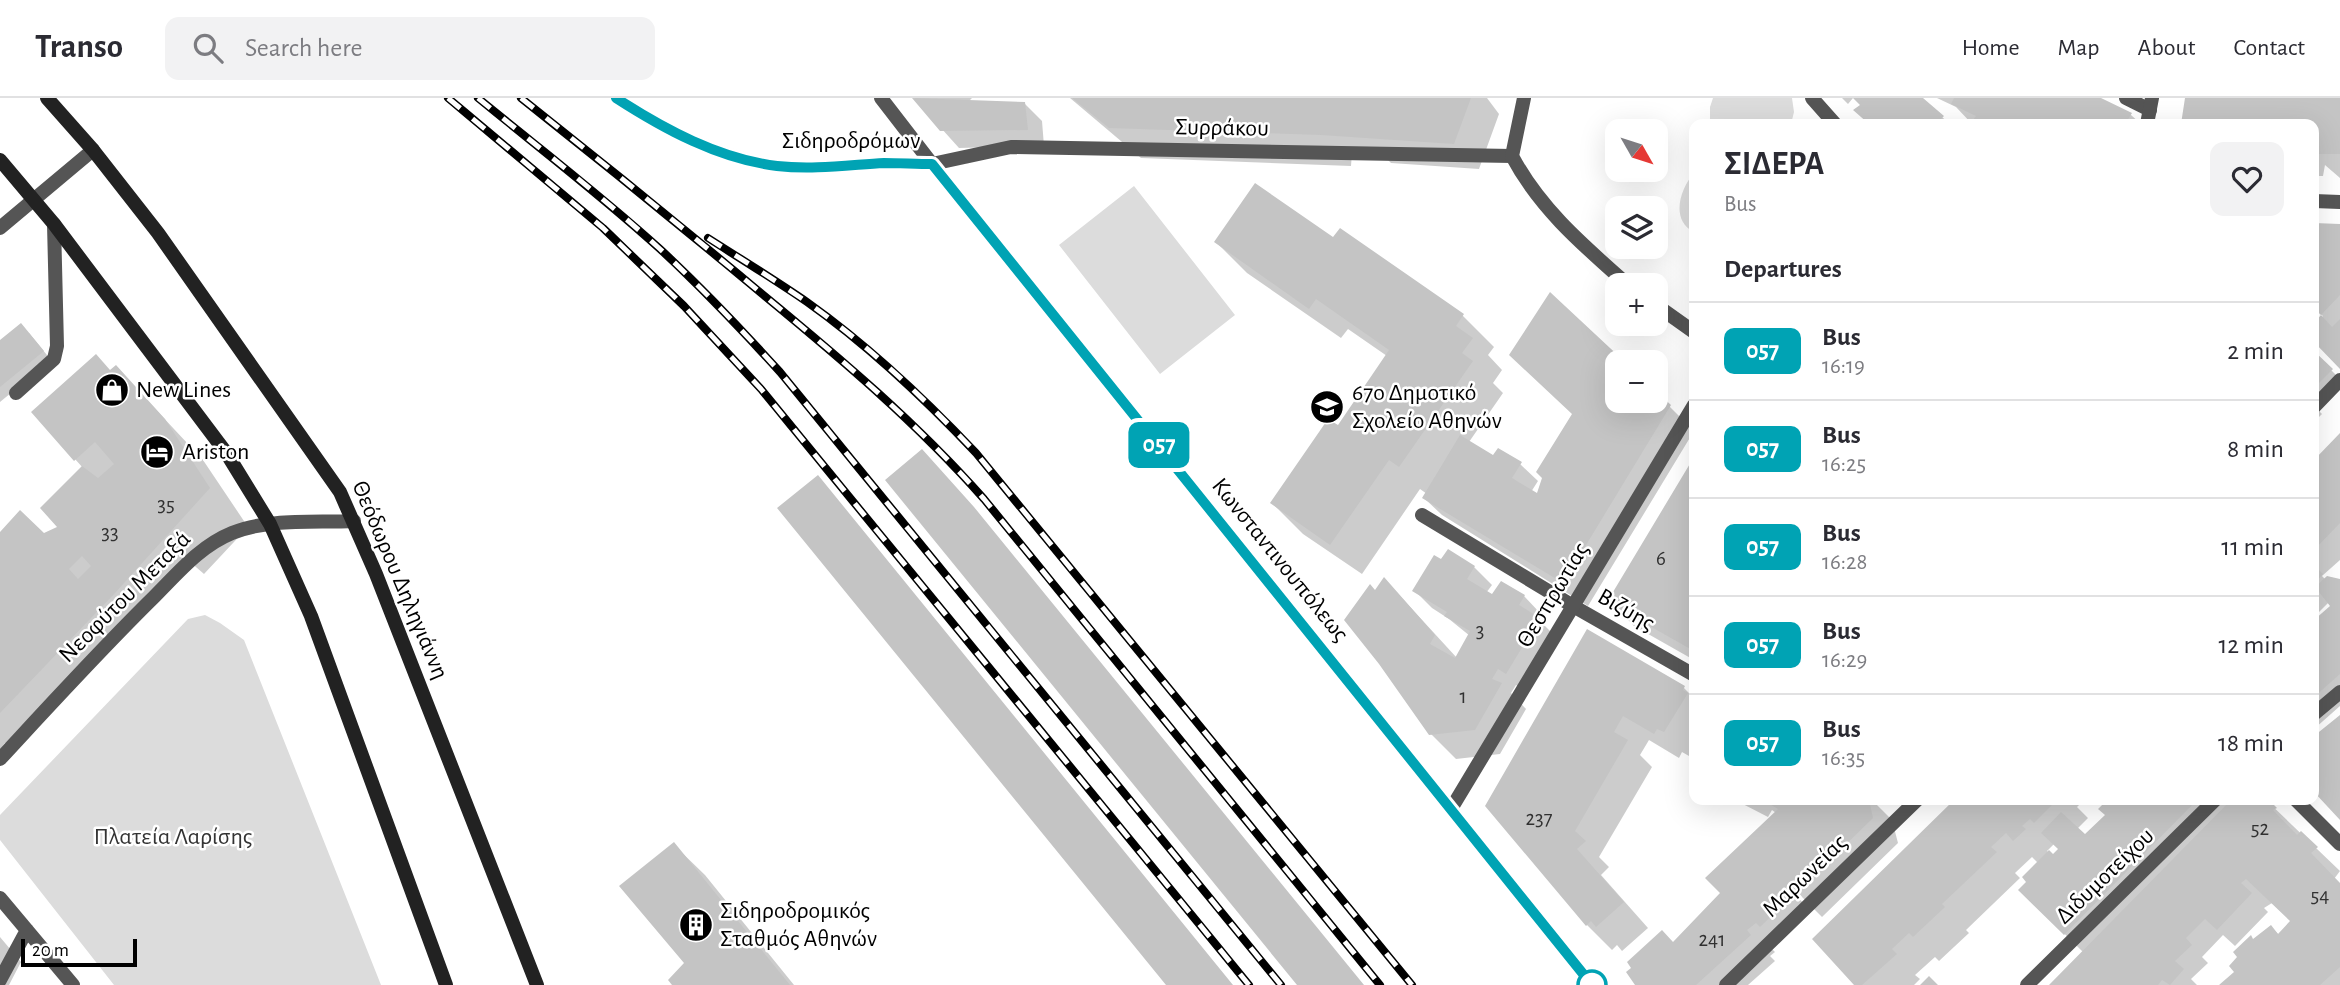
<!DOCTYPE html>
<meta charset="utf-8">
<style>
body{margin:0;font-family:"Alegreya Sans",sans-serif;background:#f2f2f3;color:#2b2b33;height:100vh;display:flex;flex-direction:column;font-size:26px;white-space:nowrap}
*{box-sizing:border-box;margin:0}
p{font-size:23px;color:#7c7c81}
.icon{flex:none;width:38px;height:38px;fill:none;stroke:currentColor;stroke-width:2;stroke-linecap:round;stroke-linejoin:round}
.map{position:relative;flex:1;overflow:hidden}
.side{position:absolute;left:1689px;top:21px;width:630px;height:686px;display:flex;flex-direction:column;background:#fff;border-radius:14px;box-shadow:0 7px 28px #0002}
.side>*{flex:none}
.badge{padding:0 14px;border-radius:10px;font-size:24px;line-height:46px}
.needle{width:46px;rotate:129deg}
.fabs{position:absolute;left:1605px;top:21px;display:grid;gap:14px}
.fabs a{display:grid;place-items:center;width:63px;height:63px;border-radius:14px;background:#fff;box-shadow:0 7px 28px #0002;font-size:35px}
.scale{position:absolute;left:21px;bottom:18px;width:116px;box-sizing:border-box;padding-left:7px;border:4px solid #000;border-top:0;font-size:19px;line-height:24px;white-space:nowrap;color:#000;-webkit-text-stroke:5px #fff;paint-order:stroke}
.map>.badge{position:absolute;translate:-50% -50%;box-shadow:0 0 0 4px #fff}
h2{padding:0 35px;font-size:26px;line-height:63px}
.round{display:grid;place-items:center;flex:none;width:74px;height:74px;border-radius:14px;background:#f2f2f3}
.summary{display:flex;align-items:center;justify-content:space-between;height:119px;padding:0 35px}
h1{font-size:33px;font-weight:700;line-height:52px}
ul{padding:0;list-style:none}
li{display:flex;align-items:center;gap:21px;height:98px;padding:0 35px;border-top:2px solid #e1e1e2}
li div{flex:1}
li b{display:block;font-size:26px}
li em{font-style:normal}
li .badge{min-width:77px;font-weight:700;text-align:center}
header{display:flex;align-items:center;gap:42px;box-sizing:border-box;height:98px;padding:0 35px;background:#fff;border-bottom:2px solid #e1e1e2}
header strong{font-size:33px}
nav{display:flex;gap:38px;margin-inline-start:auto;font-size:24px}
.search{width:490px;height:63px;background:#f2f2f3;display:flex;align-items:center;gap:18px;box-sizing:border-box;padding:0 24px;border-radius:14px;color:#7c7c81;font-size:26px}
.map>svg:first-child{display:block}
.green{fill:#dcdcdc}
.shadow{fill:#0003;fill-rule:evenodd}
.building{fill:#c4c4c4;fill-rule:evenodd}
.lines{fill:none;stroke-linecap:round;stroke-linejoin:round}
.service{stroke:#555;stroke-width:14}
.pedestrian{stroke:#555;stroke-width:14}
.minor{stroke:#555;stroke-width:14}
.tertiary{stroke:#555;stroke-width:14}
.secondary{stroke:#222;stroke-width:14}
.rail-casing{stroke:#000;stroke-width:8}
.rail{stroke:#fff;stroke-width:5;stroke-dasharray:16;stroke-linecap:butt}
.line-casing{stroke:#fff;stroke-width:16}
.line{stroke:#00a3b4;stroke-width:10}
.stop-dot{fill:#fff;stroke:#00a3b4;stroke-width:3.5}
.labels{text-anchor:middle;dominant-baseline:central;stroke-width:5;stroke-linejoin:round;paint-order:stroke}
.number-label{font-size:21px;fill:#313131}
.street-label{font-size:24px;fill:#000;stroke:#fff}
.poi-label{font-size:24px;fill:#000;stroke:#fff;text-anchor:start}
.park-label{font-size:24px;fill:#333;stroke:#fff}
</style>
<header>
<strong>Transo</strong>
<div class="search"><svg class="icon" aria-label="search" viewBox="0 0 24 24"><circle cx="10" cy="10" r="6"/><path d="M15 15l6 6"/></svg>Search here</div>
<nav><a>Home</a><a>Map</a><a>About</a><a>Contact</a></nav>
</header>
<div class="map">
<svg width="2340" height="887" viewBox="0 0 2340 887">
<rect width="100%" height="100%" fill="#fff"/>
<path class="green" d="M1713,0H1792L1794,14L1791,26H1710V9Z
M1694,75V134C1670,122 1680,91 1694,75Z
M1134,88L1235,217L1160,276L1059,147Z
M205,517L220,525L244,542L381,887H114L0,742V717L188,521Z"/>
<path class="shadow" d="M914,0H972L969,3L1024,5L1042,23L1044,48L959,50Z
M1070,0H1487L1499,16L1479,71L1391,65L1383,57L1352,55L1351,68L1141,60Z
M1842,0H1853L1848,6Z
M1856,0H1920L1950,26H1870L1856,12L1862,7Z
M1937,0H2097L2131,17L2141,26H1972L1956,9Z
M2186,0H2340V80L2325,67L2323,78H2314V26H2182Z
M2314,127L2340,128V268L2314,242V228L2323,218L2314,211Z
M1340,132L1463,218L1494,249L1488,257L1502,272L1493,285L1503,295L1469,344L1494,359L1520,366L1538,383L1531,394L1537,397L1573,317L1550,197L1622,264H1617V303H1656V295L1694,333L1588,508L1442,417L1424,400L1427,396L1420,391L1362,476L1303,436L1272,405L1338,329L1387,258L1348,231L1341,240L1247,175L1216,144L1334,142Z
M29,235L51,262L0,304V244Z
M2314,255L2340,281L2314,307Z
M116,269L203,362L248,429L204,476L189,463L13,652L5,645L0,651V436L44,437L59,429L83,370L33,314Z
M2314,308L2322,316L2314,324Z
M2340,338V462L2322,478L2325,481L2340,483V608L2314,631V518L2316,521L2332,508L2329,504L2317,516L2314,513V364Z
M1694,363V562L1634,528L1609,504Z
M1448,453L1474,469L1492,487L1486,495L1493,499L1524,498L1541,516L1538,521L1556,539L1524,592L1516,587L1511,595L1526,611L1500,656L1456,661L1430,635L1375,495L1401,499L1457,560L1470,538L1449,521L1432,510L1415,493Z
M1588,534L1684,590L1694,600V650L1689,658L1682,654L1679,660L1649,642L1640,657L1652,669L1599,759L1609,769L1601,777L1648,830L1622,853L1617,847L1612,852L1587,827L1488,708Z
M2340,618V719L2314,691V639Z
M1735,702H1872L1892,722L1898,745L1822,819L1794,791L1792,793L1806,808L1768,847L1775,854L1770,858L1775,863L1748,887H1638L1628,875L1674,846L1723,796L1776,715L1772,712L1768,719Z
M1957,702H2084L2077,709L2088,720L2077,731L2085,739L2107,717L2101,711L2109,702H2266L2340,773L2334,781L2340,787V887H2222L2237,874L2254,843L2271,829L2279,837L2292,824L2272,805L2264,810L2268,814L2235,848L2223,837L2202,859L2208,865L2191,881L2197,887H2051L2083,854L2020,792L2028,784L2038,765L2032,759L2015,775L2020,780L1966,832L1969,835L1939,863L1935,859L1915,877L1920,881L1914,887H1857L1815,841ZM2054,746L2060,752L2053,759L2047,753Z
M674,747L705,777L794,887H675L671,882L687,865Z
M0,839L21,864L9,887H0Z"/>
<path class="building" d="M912,0L1025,4L1028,32L940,33Z
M1072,0H1471L1454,46L1321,37L1109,30Z
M1853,0H1923L1944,18L1939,23L1944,26H1869L1853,12L1860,7Z
M1954,0H2101L2132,15L2125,26H1970L1976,18L1951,6Z
M2185,0H2340V56H2314V26H2181Z
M1255,85L1333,139L1340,130L1464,216L1456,228L1473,240L1462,255L1473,263L1399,369L1389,362L1330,447L1270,405L1328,321L1338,327L1389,252L1316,201L1309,211L1214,144Z
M2314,125L2340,126V197L2321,217L2332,229L2340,221V271L2314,244V225L2321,217L2314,210Z
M1550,194L1625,264H1617V303H1656V293L1671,307L1563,485L1422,400L1460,337L1493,357L1498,350L1522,364L1512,380L1537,395L1542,380L1536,374L1572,316L1509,257Z
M21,225L44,253L0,289V242Z
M2314,253L2333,271L2314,290Z
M96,256L110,272L116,267L165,321L210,390L115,495L0,615V434L20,412L44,435L57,429L40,410L82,368L98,380L114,366L95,344L74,363L31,314ZM82,458L91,468L78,481L69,471Z
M2340,335V425L2314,452V362Z
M922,351L974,409L1364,887H1297L885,382Z
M1694,359V553L1607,504Z
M818,377L1233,887H1166L777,410Z
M1448,451L1475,468L1467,481L1492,496L1501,483L1525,497L1519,507L1540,520L1506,576L1498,571L1492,581L1502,585L1475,632L1429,637L1379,566L1344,522L1370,486L1375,492L1384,479L1435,537L1430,546L1455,560L1470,533L1444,518L1447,514L1412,493L1434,457L1441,461Z
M2314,467L2323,476L2314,486Z
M2327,478L2340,481V576L2314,599V522L2330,508L2315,489Z
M1587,531L1685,588L1683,592L1688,595L1664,634L1657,631L1654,636L1623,618L1614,634L1628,642L1575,733L1586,743L1577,751L1624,804L1596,829L1591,823L1586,828L1485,708Z
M2340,617V722L2314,694V638Z
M1763,702H1869L1873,720L1796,795L1790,790L1784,796L1789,801L1760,829L1756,825L1747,832L1751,837L1696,887H1635L1626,874L1631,870L1627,864L1662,832L1673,844L1720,795L1705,780L1778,711Z
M1954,702H2057L2034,725L2030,721L2022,728L2026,731L2013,743L2006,735L1991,749L1997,754L1942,806L1945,809L1913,839L1909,835L1892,851L1897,856L1862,887H1854L1812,841Z
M2107,702H2197L2064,837L2018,792L2026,784L2022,779L2049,752L2053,756L2058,751L2041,735L2061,714L2085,736L2105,717L2098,711Z
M2231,702H2269L2277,710L2273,712L2297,737L2301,733L2318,749L2311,755L2340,785V869L2320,887H2219L2234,874L2229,868L2237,859L2233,854L2251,837L2253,841L2271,827L2278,836L2290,823L2246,781L2241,785L2252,795L2217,832L2205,821L2186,840L2192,847L2175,863L2184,871L2170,887L2162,882L2158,887H2049Z
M674,744L790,887H672L668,882L684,865L619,788Z
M1929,878L1938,887H1920Z"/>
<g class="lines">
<path class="service" d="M2126,0L2150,12
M16,295L54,261L57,248L54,126
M1422,417L1573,508L1694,577
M2314,616L2340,594
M2027,887L2215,702"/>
<path class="pedestrian" d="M1812,0L1835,26"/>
<path class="minor" d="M881,0L932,66L1011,49L1512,58
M2147,26L2152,0
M0,130L93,52
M2296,702L2340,746
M1451,711L1694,307
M0,800L73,887
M0,882L27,832"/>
<path class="tertiary" d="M616,0C664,31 719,61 778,68C813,72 849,67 884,65C900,65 916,66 932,66L1592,887
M1524,0L1512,58C1540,111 1584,148 1628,187
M2314,103L2340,104
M1656,207L1694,234
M2314,309L2340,282
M0,661C51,606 101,551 154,499C178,475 200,448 232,435C269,420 315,425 354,423
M1726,887L1917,702"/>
<path class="secondary" d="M47,0L93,52L158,135L340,394L376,476L537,887
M0,62L54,126L227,356L270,426L311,518L446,887"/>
<g class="rail-casing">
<path id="rail" d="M448,0L603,130L684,208L761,291L1249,887
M478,0C539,50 602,98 660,151C702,190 741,231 780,274L1281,887
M521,0C602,64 682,129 761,195C840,260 916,324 984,401L1380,887
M708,140C741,161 775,182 807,204C869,248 924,300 976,355L1412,887"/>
</g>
<use href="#rail" class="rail"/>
</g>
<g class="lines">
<g class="line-casing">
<path id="line" d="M616,0C664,31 719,61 777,68C813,72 849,67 884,65C900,65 916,66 932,66L1592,887"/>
</g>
<use href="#line" class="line"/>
</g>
<defs>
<g id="shop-disc" transform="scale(1.75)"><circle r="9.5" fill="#000" stroke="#fff"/><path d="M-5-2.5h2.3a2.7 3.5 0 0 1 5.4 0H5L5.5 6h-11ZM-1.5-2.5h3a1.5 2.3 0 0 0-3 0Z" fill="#fff"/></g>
<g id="school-disc" transform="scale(1.75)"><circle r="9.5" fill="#000" stroke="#fff"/><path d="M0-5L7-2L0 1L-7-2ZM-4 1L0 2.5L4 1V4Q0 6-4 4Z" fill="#fff"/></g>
<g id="hotel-disc" transform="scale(1.75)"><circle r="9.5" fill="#000" stroke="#fff"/><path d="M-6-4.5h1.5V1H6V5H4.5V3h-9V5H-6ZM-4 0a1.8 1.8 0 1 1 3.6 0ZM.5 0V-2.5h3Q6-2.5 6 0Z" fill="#fff"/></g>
<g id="building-disc" transform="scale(1.75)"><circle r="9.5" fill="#000" stroke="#fff"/><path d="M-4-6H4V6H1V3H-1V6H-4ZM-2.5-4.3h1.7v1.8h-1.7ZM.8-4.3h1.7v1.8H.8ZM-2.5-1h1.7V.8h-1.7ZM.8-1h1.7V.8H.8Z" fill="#fff"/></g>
</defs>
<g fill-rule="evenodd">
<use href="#shop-disc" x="112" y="292"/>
<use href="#school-disc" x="1327" y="309"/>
<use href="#hotel-disc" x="157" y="354"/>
<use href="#building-disc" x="696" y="827"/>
</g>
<circle class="stop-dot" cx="1592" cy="887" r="14"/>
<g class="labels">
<g class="number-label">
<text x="166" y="406">35</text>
<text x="110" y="434">33</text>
<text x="1661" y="460">6</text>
<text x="1480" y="532">3</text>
<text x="1463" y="598">1</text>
<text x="1539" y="720">237</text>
<text x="2260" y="730">52</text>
<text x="2320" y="797">54</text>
<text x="1712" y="841">241</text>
</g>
<g class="street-label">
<text transform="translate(1222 30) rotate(1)">Συρράκου</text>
<text x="851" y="43">Σιδηροδρόμων</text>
<text transform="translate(1280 462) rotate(51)">Κωνσταντινουπόλεως</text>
<text transform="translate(400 482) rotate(67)">Θεόδωρου Δηληγιάννη</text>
<text transform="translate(1553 497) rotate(-59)">Θεσπρωτίας</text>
<text transform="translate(125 499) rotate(-45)">Νεοφύτου Μεταξά</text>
<text transform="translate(1626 512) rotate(30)">Βιζύης</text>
<text transform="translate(1805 778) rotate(-44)">Μαρωνείας</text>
<text transform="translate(2105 778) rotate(-44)">Διδυμοτείχου</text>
</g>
<g class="poi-label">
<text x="136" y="292">New Lines</text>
<text x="1352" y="295">67ο Δημοτικό<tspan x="1352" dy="28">Σχολείο Αθηνών</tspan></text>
<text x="182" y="354">Ariston</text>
<text x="720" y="813">Σιδηροδρομικός<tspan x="720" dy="28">Σταθμός Αθηνών</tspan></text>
</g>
<g class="park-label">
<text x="173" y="739">Πλατεία Λαρίσης</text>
</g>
</g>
</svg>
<div class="fabs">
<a><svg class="needle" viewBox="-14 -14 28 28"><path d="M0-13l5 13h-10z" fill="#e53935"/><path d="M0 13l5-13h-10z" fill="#7c7c81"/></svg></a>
<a><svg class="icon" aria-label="layers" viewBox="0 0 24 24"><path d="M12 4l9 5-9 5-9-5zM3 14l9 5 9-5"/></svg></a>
<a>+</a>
<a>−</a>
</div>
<div class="scale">20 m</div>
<b class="badge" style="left:1159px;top:347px;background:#00a3b4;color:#fff">057</b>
<section class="side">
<div class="summary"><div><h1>ΣΙΔΕΡΑ</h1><p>Bus</p></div><a class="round"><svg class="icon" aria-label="heart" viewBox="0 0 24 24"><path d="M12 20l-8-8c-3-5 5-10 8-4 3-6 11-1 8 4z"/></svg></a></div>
<h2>Departures</h2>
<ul>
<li><span class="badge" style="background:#00a3b4;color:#fff">057</span><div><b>Bus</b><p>16:19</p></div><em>2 min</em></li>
<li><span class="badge" style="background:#00a3b4;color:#fff">057</span><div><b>Bus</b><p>16:25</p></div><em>8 min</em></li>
<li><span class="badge" style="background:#00a3b4;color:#fff">057</span><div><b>Bus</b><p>16:28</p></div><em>11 min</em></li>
<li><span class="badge" style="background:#00a3b4;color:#fff">057</span><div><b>Bus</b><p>16:29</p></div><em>12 min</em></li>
<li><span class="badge" style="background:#00a3b4;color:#fff">057</span><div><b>Bus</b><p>16:35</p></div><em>18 min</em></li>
</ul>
</section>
</div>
